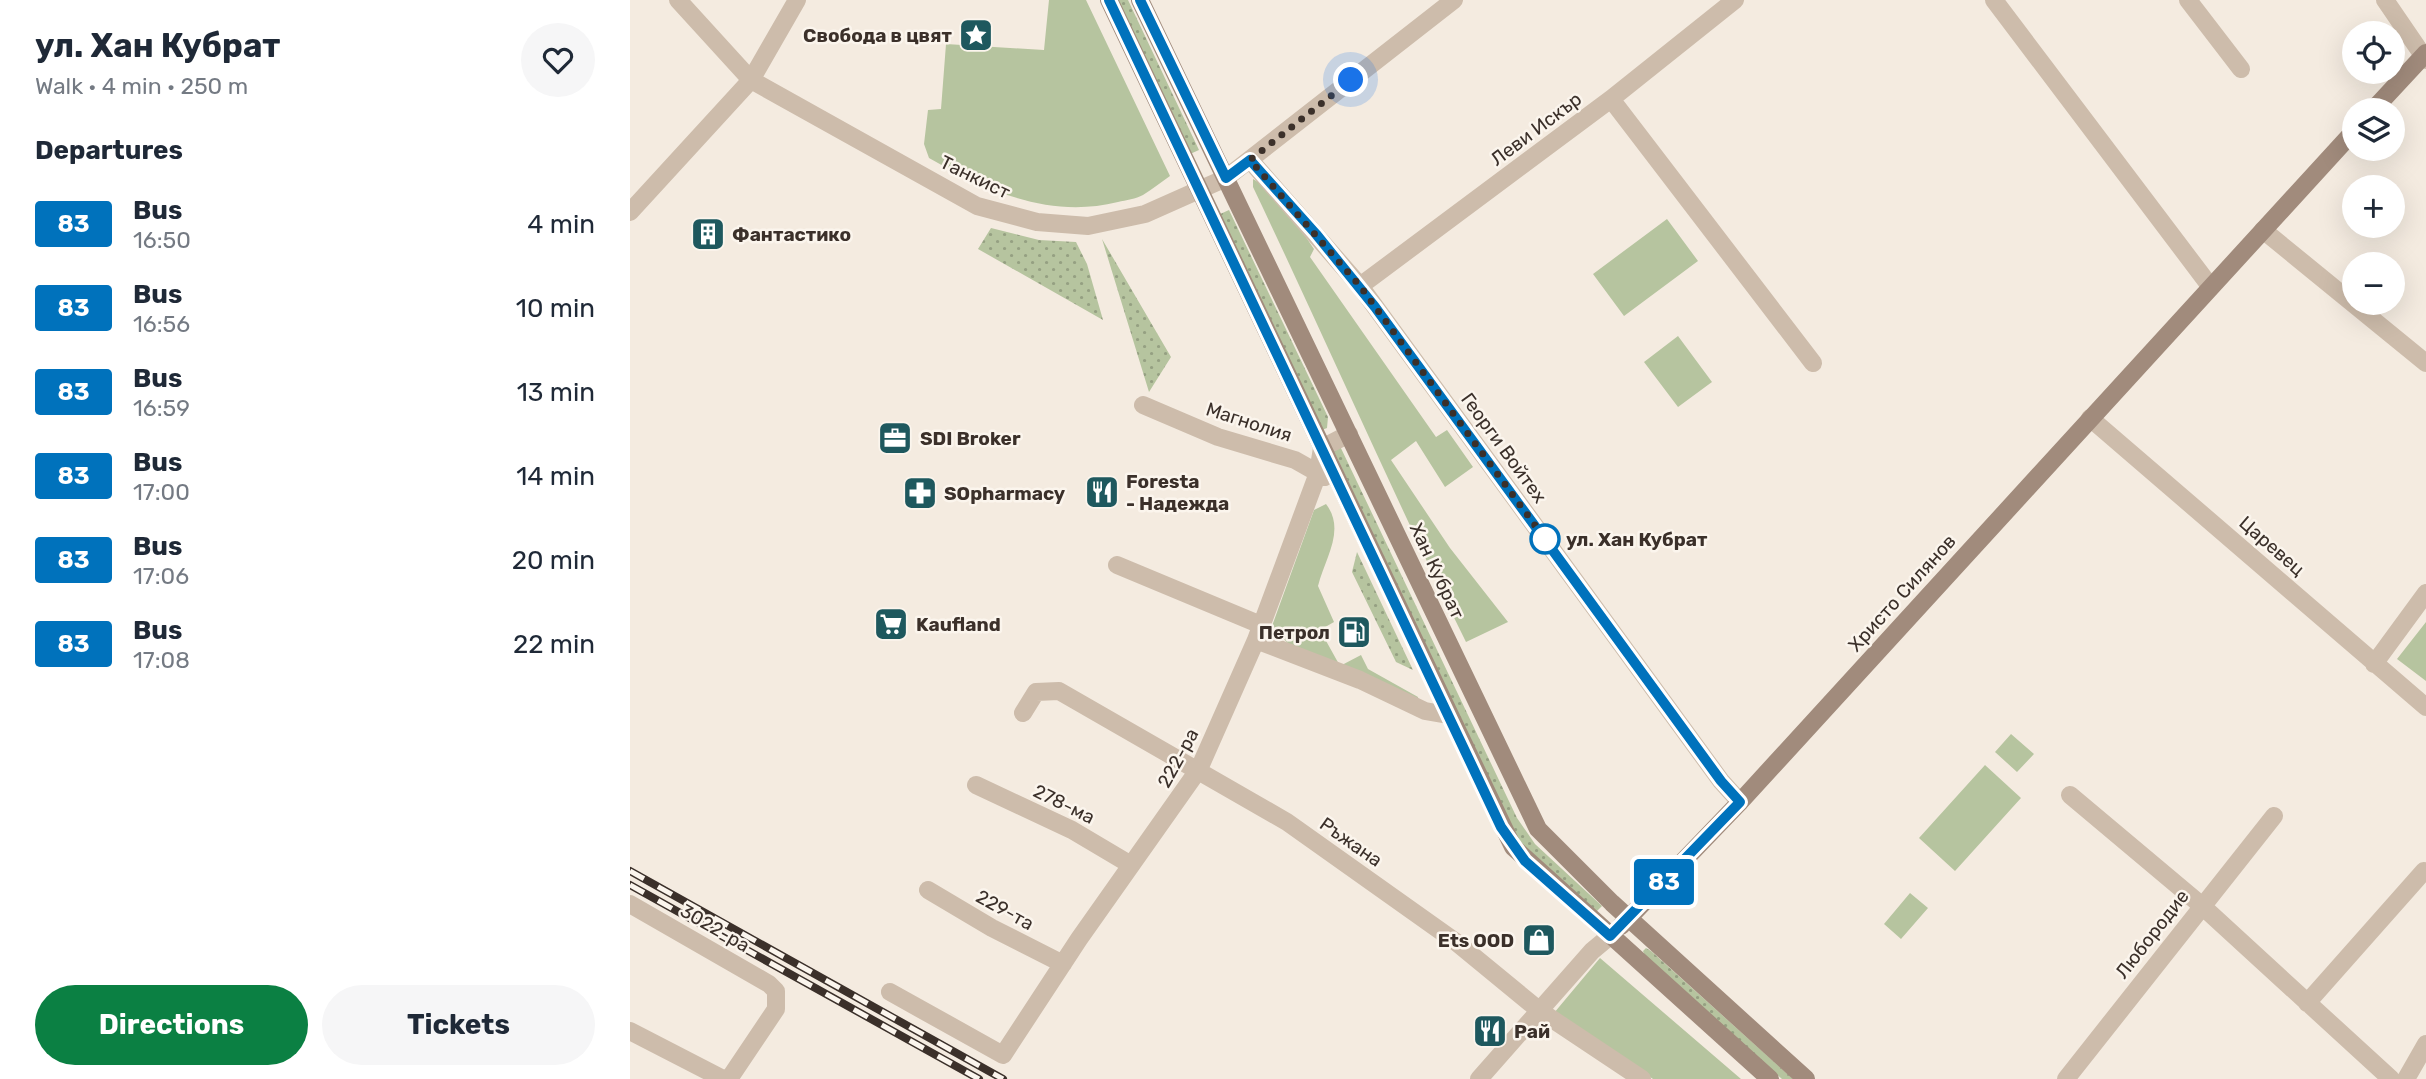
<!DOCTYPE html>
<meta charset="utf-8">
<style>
body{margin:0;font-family:Rubik,sans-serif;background:#f6f6f7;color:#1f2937;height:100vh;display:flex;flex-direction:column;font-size:26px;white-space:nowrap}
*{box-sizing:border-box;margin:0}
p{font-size:23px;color:#747a83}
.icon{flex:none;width:38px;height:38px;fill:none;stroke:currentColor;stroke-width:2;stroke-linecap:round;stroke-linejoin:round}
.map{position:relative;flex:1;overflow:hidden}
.side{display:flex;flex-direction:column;background:#fff;width:630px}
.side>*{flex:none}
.badge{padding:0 14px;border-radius:5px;font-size:24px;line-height:46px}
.tools{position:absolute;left:1712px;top:21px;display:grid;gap:14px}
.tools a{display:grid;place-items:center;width:63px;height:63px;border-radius:50%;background:#fff;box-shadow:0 7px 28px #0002;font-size:35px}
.you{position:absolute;width:35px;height:35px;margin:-18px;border:5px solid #fff;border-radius:50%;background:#1a73e8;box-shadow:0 0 0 10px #1a73e833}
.map>.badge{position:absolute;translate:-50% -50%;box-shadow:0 0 0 4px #fff}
h2{padding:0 35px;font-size:26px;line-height:63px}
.round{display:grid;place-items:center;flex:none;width:74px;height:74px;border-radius:37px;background:#f6f6f7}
.headline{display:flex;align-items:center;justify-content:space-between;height:119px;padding:0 35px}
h1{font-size:33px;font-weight:700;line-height:52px}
.button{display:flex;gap:14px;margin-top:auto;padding:14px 35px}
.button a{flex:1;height:80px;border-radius:42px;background:#0b8043;color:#fff;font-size:28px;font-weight:700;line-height:80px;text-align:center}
.button a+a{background:#f6f6f7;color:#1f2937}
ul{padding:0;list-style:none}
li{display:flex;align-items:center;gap:21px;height:84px;padding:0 35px}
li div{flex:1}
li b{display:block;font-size:26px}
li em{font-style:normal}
li .badge{min-width:77px;font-weight:700;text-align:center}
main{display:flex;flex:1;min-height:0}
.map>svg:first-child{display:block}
.grass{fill:url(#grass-dots)}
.park{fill:#b6c49f}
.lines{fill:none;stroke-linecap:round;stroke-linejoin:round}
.street{stroke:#cdbcab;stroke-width:18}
.secondary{stroke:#a18b7c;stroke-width:18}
.rail-casing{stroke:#3b302a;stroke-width:8}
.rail{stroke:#fbf5ed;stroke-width:5;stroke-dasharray:16;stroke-linecap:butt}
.line-casing{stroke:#fff;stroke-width:16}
.line{stroke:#0072bc;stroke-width:10}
.walk{stroke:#3b302a;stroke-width:7;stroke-dasharray:0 12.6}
.stop-dot{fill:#fff;stroke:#0072bc;stroke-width:3.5}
.labels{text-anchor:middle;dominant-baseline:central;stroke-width:5;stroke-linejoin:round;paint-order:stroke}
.poi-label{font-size:19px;font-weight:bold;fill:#3b302a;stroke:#fbf5ed;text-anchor:start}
.street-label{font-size:19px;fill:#3b302a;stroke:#fbf5ed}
.stop-label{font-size:19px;font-weight:bold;fill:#3b302a;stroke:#fbf5ed;text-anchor:start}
</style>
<main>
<section class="side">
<div class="headline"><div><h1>ул. Хан Кубрат</h1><p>Walk · 4 min · 250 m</p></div><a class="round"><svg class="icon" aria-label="heart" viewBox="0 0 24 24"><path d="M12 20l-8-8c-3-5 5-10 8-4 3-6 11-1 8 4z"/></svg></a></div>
<h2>Departures</h2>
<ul>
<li><span class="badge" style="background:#0072bc;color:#fff">83</span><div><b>Bus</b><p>16:50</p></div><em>4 min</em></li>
<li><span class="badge" style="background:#0072bc;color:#fff">83</span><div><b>Bus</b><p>16:56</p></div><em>10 min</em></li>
<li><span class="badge" style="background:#0072bc;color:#fff">83</span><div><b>Bus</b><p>16:59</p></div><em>13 min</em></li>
<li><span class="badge" style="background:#0072bc;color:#fff">83</span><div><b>Bus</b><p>17:00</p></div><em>14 min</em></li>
<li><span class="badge" style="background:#0072bc;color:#fff">83</span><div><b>Bus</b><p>17:06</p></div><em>20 min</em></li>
<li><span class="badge" style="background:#0072bc;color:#fff">83</span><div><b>Bus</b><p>17:08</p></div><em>22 min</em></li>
</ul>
<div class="button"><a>Directions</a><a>Tickets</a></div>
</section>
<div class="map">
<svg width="1796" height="1079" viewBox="0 0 1796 1079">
<defs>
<pattern id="grass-dots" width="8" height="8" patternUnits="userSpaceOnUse" patternTransform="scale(1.75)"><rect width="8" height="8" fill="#b6c49f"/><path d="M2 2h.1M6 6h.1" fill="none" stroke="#95a082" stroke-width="1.8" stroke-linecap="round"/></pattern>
</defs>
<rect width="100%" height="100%" fill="#f4ebe0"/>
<path class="grass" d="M486,0H498L569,150L560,154Z
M599,210L698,417L697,428L692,430L588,215Z
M361,228L409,240L446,242L457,264L473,320L348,249Z
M472,239L541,357L519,392Z
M709,444L887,818L905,844L972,906L964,914L890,844L701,445Z
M727,552L783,670L766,662L722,572Z
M1016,948L1021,951L1163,1079H1152L1015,956L1013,951Z"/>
<path class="park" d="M419,0H456L540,176C531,182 523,189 513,195C506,199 496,200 488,202C419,219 357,191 299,158L294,144L298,110L311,109L316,44L414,50Z
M623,179L646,193L684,249L680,257L806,437L817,430L843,467L815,487L786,441L761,460L820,548L878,622L836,642C762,492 695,338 623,187Z
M1037,219L1068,261L994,316L963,274Z
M1048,336L1082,382L1048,407L1014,362Z
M696,504C716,530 695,558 688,586L704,622L690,630L710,666L731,655L738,669L788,697L789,706L664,650L642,626L684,510Z
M1796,622V681L1767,659Z
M1381,734L1404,754L1387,772L1365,752Z
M1355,765L1391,798L1325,871L1289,838Z
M1280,893L1298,908L1271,939L1254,924Z
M970,958L1111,1079H1023L924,1013Z"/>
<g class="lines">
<path class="street" d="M48,0L121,80L347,206L407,222L458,226L515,214L596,178L824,0
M1364,0L1580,286
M1558,0L1611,69
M1755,0L1796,60
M981,99L1183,363
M620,160L730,286L1091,781L1110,802
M0,212L121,80L167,0
M1633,230L1796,363
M730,286L981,99L1105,0
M513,405L588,437L665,460L695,477
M1460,418L1796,707
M487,565L631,625
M626,640L730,680L795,711L818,715
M1744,664L1796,593
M393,713L406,692L429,691L657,822L826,942L910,1011L1012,1079
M346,785L442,830L501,865
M1440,795L1571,905L1761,1079
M298,890L362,928L433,964
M0,904L139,984L146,991V1009L99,1079
M260,992L373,1055L449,939L569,769L626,640L688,473L692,448L719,434
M1677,1003L1794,871
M0,1031L93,1079
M849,1079L962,951L980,936
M1436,1079L1644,816
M1776,1079L1796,1044"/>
<path class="secondary" d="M479,0L883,847L1140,1079
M510,0L908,829L982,903L1176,1079
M1743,110L1796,53
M991,926L1110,802L1724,131"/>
<g class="rail-casing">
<path id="rail" d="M0,871L373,1079
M0,885L349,1079"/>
</g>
<use href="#rail" class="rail"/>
</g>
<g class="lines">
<g class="line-casing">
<path id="line" d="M479,0L871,827L895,861L980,936L1110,802L1091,781L745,307L686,234L620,160L596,178L510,0"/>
</g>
<use href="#line" class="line"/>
<path class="walk" d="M721,80L620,160L730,286L915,539"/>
</g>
<defs>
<g id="sight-square" transform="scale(1.75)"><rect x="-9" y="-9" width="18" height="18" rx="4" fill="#1e585e" stroke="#fbf5ed"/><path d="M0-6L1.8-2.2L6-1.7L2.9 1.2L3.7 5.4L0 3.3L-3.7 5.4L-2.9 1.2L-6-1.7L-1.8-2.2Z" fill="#fff"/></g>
<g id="building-square" transform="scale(1.75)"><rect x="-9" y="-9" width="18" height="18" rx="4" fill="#1e585e" stroke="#fbf5ed"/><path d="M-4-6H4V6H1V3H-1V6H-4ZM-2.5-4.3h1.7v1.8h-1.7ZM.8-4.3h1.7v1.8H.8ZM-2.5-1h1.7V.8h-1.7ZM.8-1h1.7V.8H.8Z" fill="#fff"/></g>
<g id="office-square" transform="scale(1.75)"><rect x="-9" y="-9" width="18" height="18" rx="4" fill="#1e585e" stroke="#fbf5ed"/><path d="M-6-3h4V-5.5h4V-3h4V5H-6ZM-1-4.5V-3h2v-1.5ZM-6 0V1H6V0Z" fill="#fff"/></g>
<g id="restaurant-square" transform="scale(1.75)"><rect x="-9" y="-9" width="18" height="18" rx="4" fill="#1e585e" stroke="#fbf5ed"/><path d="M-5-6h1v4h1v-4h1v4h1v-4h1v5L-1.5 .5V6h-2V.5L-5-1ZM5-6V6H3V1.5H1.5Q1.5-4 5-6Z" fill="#fff"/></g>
<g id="pharmacy-square" transform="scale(1.75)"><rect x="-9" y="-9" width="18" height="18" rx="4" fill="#1e585e" stroke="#fbf5ed"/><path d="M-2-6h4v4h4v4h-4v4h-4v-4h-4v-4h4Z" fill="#fff"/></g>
<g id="supermarket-square" transform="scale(1.75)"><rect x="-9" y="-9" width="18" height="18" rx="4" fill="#1e585e" stroke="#fbf5ed"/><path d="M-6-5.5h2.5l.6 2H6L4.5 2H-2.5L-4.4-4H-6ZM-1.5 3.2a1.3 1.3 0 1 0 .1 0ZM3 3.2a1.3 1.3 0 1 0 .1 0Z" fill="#fff"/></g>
<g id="fuel-square" transform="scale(1.75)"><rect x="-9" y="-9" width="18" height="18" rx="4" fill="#1e585e" stroke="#fbf5ed"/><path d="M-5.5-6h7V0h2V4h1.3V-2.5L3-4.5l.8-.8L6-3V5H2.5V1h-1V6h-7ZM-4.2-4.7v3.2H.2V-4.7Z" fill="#fff"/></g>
<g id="shop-square" transform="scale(1.75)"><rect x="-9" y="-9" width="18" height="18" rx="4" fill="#1e585e" stroke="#fbf5ed"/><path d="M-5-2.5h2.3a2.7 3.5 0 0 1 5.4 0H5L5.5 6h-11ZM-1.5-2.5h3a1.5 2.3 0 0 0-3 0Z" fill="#fff"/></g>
</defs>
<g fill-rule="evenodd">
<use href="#sight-square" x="346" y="35"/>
<use href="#building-square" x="78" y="234"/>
<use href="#office-square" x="265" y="438"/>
<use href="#restaurant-square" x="472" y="492"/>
<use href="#pharmacy-square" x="290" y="493"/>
<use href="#supermarket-square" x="261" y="624"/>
<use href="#fuel-square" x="724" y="632"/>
<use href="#shop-square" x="909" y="940"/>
<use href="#restaurant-square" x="860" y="1031"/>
</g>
<circle class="stop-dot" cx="915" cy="539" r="14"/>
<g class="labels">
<g class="poi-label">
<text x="322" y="35" text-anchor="end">Свобода в цвят</text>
<text x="102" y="234">Фантастико</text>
<text x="290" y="438">SDI Broker</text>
<text x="496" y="481">Foresta<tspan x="496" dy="22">- Надежда</tspan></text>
<text x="314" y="493">SOpharmacy</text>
<text x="286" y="624">Kaufland</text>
<text x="700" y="632" text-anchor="end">Петрол</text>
<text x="884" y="940" text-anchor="end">Ets OOD</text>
<text x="884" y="1031">Рай</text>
</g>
<g class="street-label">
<text transform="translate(906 129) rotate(-37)">Леви Искър</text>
<text transform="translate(345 177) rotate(26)">Танкист</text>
<text transform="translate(619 422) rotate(18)">Магнолия</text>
<text transform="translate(874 448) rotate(54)">Георги Войтех</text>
<text transform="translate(1642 546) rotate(41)">Царевец</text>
<text transform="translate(807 571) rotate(65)">Хан Кубрат</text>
<text transform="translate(1272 593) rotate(-48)">Христо Силянов</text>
<text transform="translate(548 758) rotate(-61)">222-ра</text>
<text transform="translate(434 804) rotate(26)">278-ма</text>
<text transform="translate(721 842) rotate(35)">Ръжана</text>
<text transform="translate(375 910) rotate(29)">229-та</text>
<text transform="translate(85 928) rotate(30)">3022-ра</text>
<text transform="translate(1522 934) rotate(-52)">Любородие</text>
</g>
<g class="stop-label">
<text x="936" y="539">ул. Хан Кубрат</text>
</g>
</g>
</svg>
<div class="tools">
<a><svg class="icon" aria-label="locate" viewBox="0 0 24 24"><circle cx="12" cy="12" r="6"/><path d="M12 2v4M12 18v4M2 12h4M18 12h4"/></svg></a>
<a><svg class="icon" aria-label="layers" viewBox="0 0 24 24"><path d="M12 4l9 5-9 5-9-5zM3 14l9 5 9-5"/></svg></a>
<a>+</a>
<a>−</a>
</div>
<div class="you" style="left:721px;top:80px"></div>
<b class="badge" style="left:1034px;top:882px;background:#0072bc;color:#fff">83</b>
</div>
</main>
